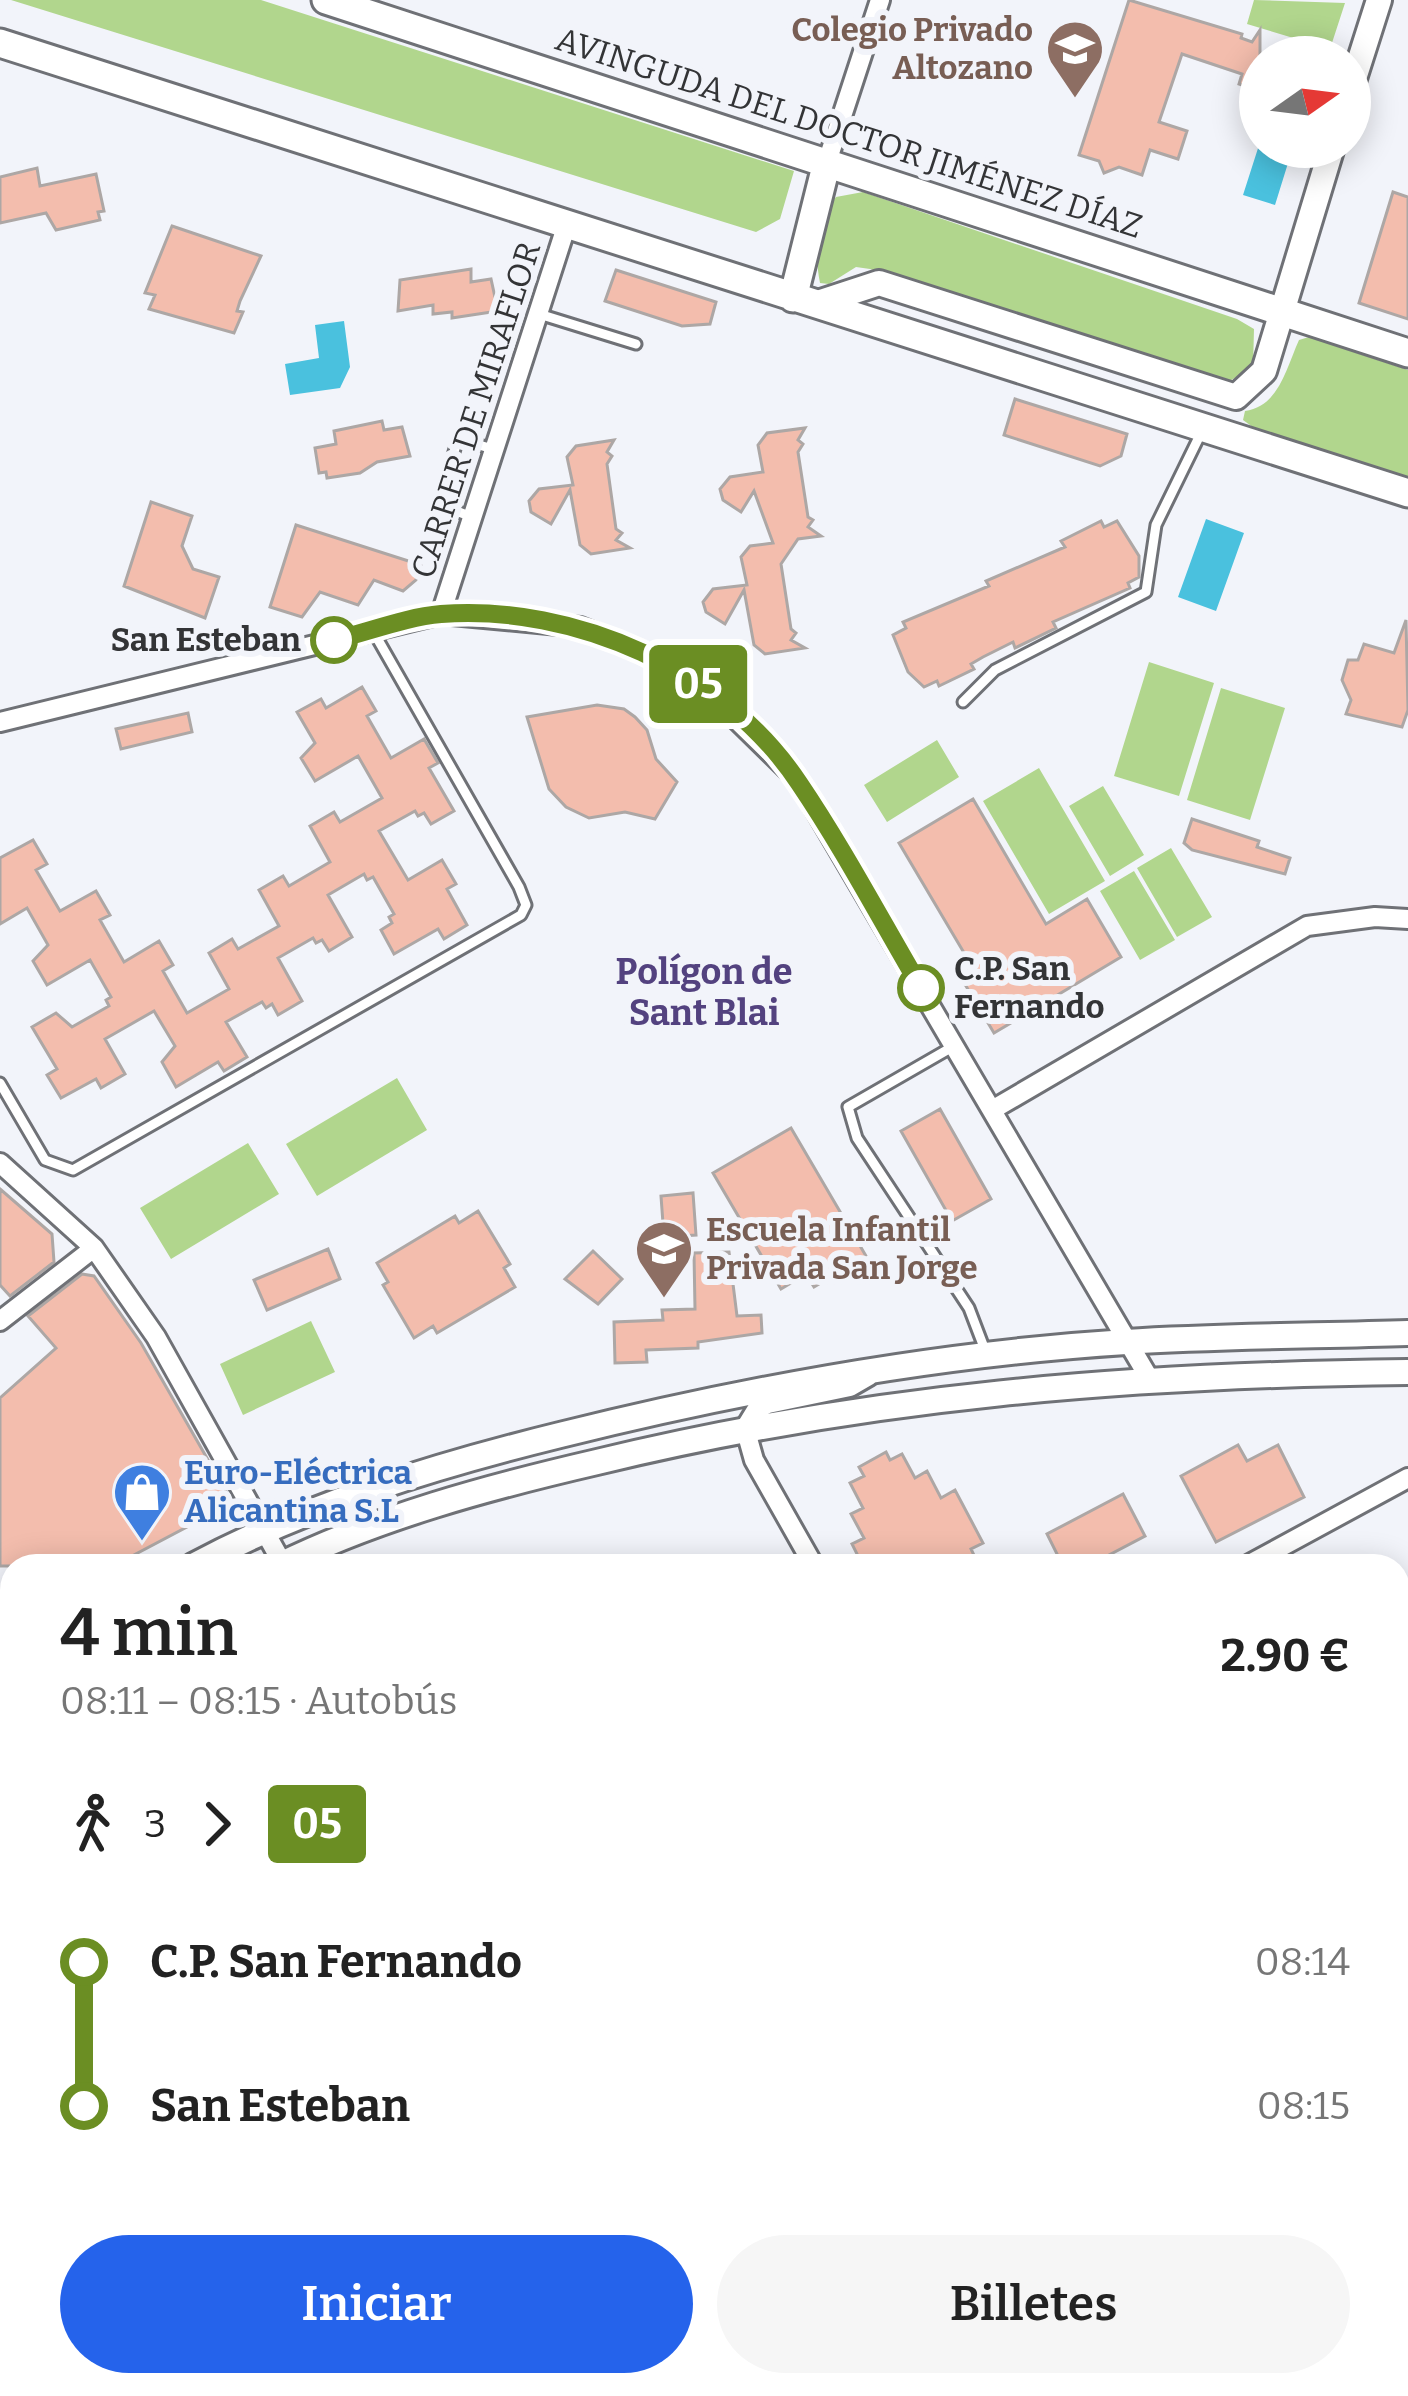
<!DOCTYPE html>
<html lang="es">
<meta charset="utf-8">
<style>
body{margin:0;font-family:Bitter,serif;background:#f6f6f6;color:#222;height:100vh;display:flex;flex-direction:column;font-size:45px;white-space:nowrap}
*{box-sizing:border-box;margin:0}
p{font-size:39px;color:#767676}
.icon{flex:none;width:66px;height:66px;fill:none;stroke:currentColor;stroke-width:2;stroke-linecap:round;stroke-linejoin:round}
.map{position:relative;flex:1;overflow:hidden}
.drawer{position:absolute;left:0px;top:1554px;width:1410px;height:843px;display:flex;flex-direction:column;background:#fff;border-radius:36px 36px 0 0;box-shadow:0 6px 30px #0003}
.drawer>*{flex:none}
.badge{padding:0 24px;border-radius:9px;font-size:42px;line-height:78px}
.needle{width:78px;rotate:76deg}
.buttons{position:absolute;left:1239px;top:36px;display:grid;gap:24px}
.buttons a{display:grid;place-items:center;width:132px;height:132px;border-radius:50%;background:#fff;box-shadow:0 6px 30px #0003;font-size:60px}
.map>.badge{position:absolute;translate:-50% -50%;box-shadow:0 0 0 6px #fff}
.legs{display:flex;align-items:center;gap:18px;height:132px;padding:0 60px;font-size:39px}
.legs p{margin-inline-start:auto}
.summary{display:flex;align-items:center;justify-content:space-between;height:204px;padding:0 60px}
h1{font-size:66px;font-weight:600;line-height:90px}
.action{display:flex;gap:24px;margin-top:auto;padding:24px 60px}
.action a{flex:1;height:138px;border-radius:72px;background:#2563eb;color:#fff;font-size:48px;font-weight:600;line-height:138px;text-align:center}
.action a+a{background:#f6f6f6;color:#222}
ul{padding:0 60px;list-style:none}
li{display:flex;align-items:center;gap:42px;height:144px;font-size:45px}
li i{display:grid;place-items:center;width:18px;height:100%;margin:0 15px;background:currentColor}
li i::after{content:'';width:30px;height:30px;margin:-15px;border:9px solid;border-radius:50%;background:#fff}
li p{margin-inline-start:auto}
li:first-child i{background:linear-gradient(#0000 50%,currentColor 0)}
li:last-child i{background:linear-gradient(currentColor 50%,#0000 0)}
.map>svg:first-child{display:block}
.green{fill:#b1d68d}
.water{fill:#4ac1de}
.building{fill:#f3bdad;stroke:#ada7a5;stroke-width:3}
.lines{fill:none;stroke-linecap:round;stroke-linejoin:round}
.lane-casing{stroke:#6f7176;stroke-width:15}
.street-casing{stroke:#6f7176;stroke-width:24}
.secondary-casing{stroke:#6f7176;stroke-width:30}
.primary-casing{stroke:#6f7176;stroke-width:33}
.lane{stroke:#fff;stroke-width:9}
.street{stroke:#fff;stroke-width:18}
.secondary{stroke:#fff;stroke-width:24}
.primary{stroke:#fff;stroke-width:27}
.line-1-casing{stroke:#fff;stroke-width:27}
.line-1{stroke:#6b8e23;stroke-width:18}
.stop-1-dot{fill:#fff;stroke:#6b8e23;stroke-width:6}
.labels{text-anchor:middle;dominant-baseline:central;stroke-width:12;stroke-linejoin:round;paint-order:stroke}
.education-label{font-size:33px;font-weight:bold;fill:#785e54;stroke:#f2f4fa;text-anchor:end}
.street-label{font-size:33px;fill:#333436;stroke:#f2f4fa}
.stop-label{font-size:33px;font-weight:bold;fill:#333436;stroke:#f2f4fa;text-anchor:end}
.shop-label{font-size:33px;font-weight:bold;fill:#366cbe;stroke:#f2f4fa;text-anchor:start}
.neighbourhood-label{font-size:36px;font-weight:bold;fill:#53427f;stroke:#f2f4fa}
</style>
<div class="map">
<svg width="1408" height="2396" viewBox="0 0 1408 2396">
<rect width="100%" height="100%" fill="#f2f4fa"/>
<path class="green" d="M11,0H261L794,171L780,219L756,232Z
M1254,0L1345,3L1330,49L1247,24Z
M863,192L1237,319L1254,329L1253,367L1228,382L870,269L856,267L829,284L820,283C814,254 817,220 836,197Z
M1309,337L1408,370V479L1261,433L1243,420L1245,411C1279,406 1286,369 1299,340Z
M1149,662L1214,683L1179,796L1114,776Z
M1221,688L1285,708L1250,820L1187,800Z
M937,740L959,777L887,822L864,785Z
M1039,768L1105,881L1049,914L983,801Z
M1103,786L1144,855L1110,876L1069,806Z
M1171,848L1212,917L1177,937L1137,868Z
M1134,871L1175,940L1140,960L1100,891Z
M397,1078L427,1130L317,1196L286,1144Z
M248,1143L279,1194L171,1259L140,1208Z
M311,1321L335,1372L243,1415L220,1364Z
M1408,1795V2264L1398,2265V1800Z
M349,2385H783L809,2396H332Z"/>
<path class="water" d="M1260,142V147H1293L1275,205L1243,195Z
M344,321L350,367L340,388L290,395L285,364L319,358L315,325Z
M1206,519L1244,533L1216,611L1178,597Z
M1398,2342H1408V2396H1279V2385H1398Z"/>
<path class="building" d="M1129,0L1242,34L1241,38L1252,42L1260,30V91L1239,84L1242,74L1182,54L1159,122L1187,131L1178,159L1150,150L1142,175L1119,167L1104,173L1099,161L1079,155Z
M37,168L40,186L96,174L104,211L98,212L100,220L56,230L46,213L0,223V177Z
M1393,192L1408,197V319L1359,303Z
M172,226L261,256L240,301L237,311L243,312L234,333L149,309L155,295L145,293Z
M471,269V282L491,279L498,311L452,318V312L433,314V305L398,311L400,280Z
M616,270L716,302L710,324L682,326L605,301Z
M1015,399L1127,434L1121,456L1100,466L1004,435Z
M382,421L384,430L402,427L410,456L377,462L360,473L327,478L326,472L319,473L315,448L336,444L334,431Z
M805,428L798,440L803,444L798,452L808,517L813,520L808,527L821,536L798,539L781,564L791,629L796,633L791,640L805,648L765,654L754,645L744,590L725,624L706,612L703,602L713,589L747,585L741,557L750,546L773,543L754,491L741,512L723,500L720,489L730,477L763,472L758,445L767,433Z
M614,440L607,452L612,456L607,464L616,529L622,533L616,540L630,548L591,554L580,545L570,490L551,524L531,512L529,501L539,489L573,485L567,457L576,446Z
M151,502L192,516L182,546L193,569L219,577L205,618L124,586Z
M1101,521L1104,527L1117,521L1139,556V577L1128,583L1130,588L1053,622L1056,628L1015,648L1013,642L983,657L971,664L974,669L939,686L937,681L924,687L908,672L893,635L906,628L903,622L989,586L986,581L1065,547L1061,541Z
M296,525L421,565L416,580L403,591L374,580L358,605L320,592L302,617L270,607Z
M1406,620L1408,710L1402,727L1346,714L1351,700L1342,680L1348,660H1358L1364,644L1394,653Z
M362,687L376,711L367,716L391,758L424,739L438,763L429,768L454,811L431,824L424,813L418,816L415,811L379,831L408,880L442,860L456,884L447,889L467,925L444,939L438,929L394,954L381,930L392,923L389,917L394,914L373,877L367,880L364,874L328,895L352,937L329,951L322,940L316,943L313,938L278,958L302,1001L278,1015L272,1004L266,1008L262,1002L226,1022L247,1057L224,1071L218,1062L176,1087L162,1062L175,1046L154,1011L105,1039L125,1074L101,1088L96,1079L61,1098L47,1075L57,1069L32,1027L56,1013L72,1027L109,1006L106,1000L111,997L90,960L47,985L33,961L48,945L27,908L0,924V858L33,840L47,864L36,870L60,911L96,891L110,915L100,920L124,962L159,941L173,965L163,971L187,1013L229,989L209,953L232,939L238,949L279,926L259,890L283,876L289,886L330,862L310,826L334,812L340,822L382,798L358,756L315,781L301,758L315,743L297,712L321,699L326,708Z
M597,705L624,709L635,717L647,730L656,759L677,782L655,819L625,812L589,818L566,807L549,789L527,717Z
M188,713L192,732L121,749L116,729Z
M973,799L1046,924L1087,899L1121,957L994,1033L960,976L973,968L899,843Z
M1192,819L1259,841L1257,847L1290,858L1285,874L1192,850L1184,843Z
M940,1109L991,1199L952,1221L901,1131Z
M791,1128L866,1256L814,1287L806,1274L781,1289L713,1173Z
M0,1189L52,1234L54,1262L10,1296L0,1285Z
M693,1193L696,1235L664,1237L661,1196Z
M478,1211L510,1264L504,1268L515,1287L437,1333L433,1326L414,1338L383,1285L388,1282L377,1263L455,1216L459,1223Z
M328,1249L340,1279L267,1310L254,1280Z
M593,1251L622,1279L598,1304L565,1279Z
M729,1252L737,1316L761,1315L762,1333L698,1342V1348L646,1350L647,1362L615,1363L614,1322L663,1320L662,1310L695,1309L694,1253Z
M82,1274L94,1276L141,1343L227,1493L221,1509L113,1566H0V1398L56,1348L28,1316Z
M1238,1445L1247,1461L1278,1445L1304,1497L1216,1542L1181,1476Z
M886,1452L890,1460L902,1454L915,1478L927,1471L941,1498L955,1490L983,1543L971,1549L979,1566H863L852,1544L864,1538L851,1514L863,1508L850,1483L864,1476L859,1467Z
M1123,1494L1145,1536L1088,1566H1063L1047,1534Z"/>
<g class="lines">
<g class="lane-casing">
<path id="lane" d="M539,314L636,344
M472,517L438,504L458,439L493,449
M963,702L995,670L1146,592L1156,525L1201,433
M954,1046L848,1107L857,1138L969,1308L985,1350
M0,1083L45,1160L73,1170L521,915L526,905L519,887L373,631"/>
</g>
<g class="street-casing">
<path id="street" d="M827,162L880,0
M441,614L567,224
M0,722L441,614L580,627L653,656L703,687L797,779L1149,1378
M992,1110L1307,926L1375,917L1408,919
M0,1163L94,1248L156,1337L284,1566
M0,1321L94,1248
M814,1566L754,1460L745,1428L756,1410L768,1404L850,1387L869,1376
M1246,1566L1408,1478
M0,1900L12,1913
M0,1983L12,1972
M0,2166L12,2181
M1398,2281H1408
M0,2343L12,2331
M808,2385L829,2396
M298,2396L314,2385
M1175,2396L1176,2385"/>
</g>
<g class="secondary-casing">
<path id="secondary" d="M1350,91L1379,0
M815,304L879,283L1236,397L1264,371L1332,147
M193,1566C307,1505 434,1466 560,1435C745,1389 935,1354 1126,1342C1220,1336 1314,1336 1408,1333
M278,1566C378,1517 489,1487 597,1462C868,1396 1130,1375 1408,1372
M0,1684L12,1676
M0,1729L12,1719"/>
</g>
<g class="primary-casing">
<path id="primary" d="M326,0L1408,353
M0,43L1408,493
M793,298L827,162"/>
</g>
<use href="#lane" class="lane"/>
<use href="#street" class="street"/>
<use href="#secondary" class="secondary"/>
<use href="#primary" class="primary"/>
</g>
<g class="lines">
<g class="line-1-casing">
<path id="line-1" d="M334,640C368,632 406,617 441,614C575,604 724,670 799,783C843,848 881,920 921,988"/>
</g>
<use href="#line-1" class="line-1"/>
</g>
<defs>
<g id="school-pin" transform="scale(3)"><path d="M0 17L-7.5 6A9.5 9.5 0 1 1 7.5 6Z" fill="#8d6e63" stroke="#f2f4fa"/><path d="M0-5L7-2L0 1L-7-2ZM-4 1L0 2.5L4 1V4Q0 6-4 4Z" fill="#fff"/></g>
<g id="shop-pin" transform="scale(3)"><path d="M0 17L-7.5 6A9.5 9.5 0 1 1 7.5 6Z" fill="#3f7fe0" stroke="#f2f4fa"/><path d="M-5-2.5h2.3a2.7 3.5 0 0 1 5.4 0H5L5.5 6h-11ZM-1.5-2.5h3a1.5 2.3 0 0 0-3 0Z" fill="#fff"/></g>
</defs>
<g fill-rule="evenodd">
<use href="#school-pin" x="1075" y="49"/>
<use href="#school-pin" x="664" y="1249"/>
<use href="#shop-pin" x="142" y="1492"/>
</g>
<g class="stop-1-dot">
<circle cx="334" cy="640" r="21"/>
<circle cx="921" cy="988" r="21"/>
</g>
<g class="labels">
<g class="education-label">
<text x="1033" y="30">Colegio Privado<tspan x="1033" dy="38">Altozano</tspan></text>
<text x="706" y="1230" text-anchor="start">Escuela Infantil<tspan x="706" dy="38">Privada San Jorge</tspan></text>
</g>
<g class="street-label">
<text transform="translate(849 133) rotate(18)">AVINGUDA DEL DOCTOR JIMÉNEZ DÍAZ</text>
<text transform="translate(476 410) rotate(-72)">CARRER DE MIRAFLOR</text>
</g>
<g class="stop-label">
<text x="301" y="640">San Esteban</text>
<text x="954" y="969" text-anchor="start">C.P. San<tspan x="954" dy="38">Fernando</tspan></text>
</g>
<g class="shop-label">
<text x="184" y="1473">Euro-Eléctrica<tspan x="184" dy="38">Alicantina S.L</tspan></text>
</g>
<g class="neighbourhood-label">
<text x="704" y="972">Polígon de<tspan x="704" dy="41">Sant Blai</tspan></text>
</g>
</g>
</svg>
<div class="buttons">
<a><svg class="needle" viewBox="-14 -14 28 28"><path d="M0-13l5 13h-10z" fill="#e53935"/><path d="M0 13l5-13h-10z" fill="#767676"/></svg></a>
</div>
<b class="badge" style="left:698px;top:684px;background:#6b8e23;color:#fff">05</b>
<section class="drawer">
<div class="summary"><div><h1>4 min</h1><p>08:11 – 08:15 · Autobús</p></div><b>2.90 €</b></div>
<div class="legs"><svg class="icon" aria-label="walk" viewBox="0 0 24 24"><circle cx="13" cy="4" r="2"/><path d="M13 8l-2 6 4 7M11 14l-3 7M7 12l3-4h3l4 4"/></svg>3<svg class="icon" aria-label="forward" viewBox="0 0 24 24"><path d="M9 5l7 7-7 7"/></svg><b class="badge" style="background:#6b8e23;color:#fff">05</b></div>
<ul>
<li><i style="color:#6b8e23"></i><b>C.P. San Fernando</b><p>08:14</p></li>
<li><i style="color:#6b8e23"></i><b>San Esteban</b><p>08:15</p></li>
</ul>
<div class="action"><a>Iniciar</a><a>Billetes</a></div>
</section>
</div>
